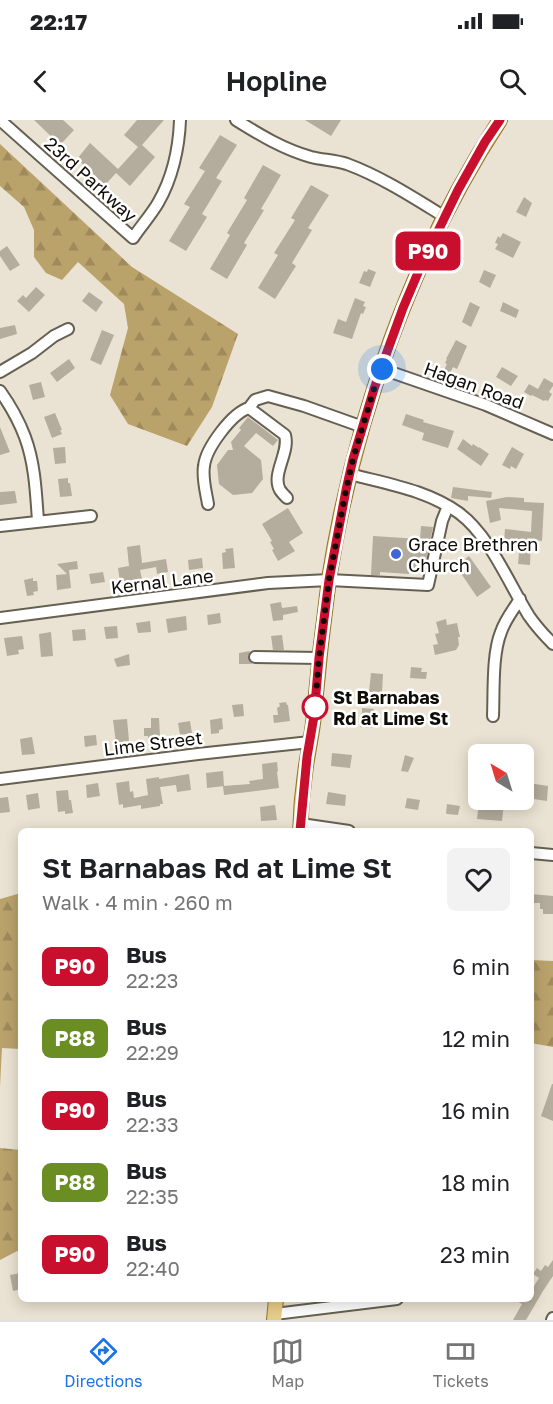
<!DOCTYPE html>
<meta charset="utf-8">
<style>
body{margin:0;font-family:"Golos Text",sans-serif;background:#f2f2f2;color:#202124;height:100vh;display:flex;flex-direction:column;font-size:22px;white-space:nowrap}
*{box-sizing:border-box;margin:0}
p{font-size:20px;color:#757577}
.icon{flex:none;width:33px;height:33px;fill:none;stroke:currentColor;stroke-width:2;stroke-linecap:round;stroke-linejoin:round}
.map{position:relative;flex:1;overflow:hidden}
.side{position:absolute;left:18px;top:708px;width:516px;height:474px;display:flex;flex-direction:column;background:#fff;border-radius:9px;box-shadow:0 3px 15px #0003}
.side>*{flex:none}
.badge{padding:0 12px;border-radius:9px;font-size:21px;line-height:39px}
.needle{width:39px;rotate:322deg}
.buttons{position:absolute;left:468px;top:624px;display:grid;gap:12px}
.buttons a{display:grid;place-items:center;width:66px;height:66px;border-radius:9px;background:#fff;box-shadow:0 3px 15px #0003;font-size:30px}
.you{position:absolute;width:30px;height:30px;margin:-15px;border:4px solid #fff;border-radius:50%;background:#1a73e8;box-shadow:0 0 0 9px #1a73e833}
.map>.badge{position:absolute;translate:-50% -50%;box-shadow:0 0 0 3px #fff}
.round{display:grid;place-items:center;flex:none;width:63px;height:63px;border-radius:9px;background:#f2f2f2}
.headline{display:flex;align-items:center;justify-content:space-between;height:102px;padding:0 24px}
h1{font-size:28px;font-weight:600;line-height:45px}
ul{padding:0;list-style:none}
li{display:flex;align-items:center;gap:18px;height:72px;padding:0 24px}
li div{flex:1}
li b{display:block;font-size:22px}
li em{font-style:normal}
li .badge{min-width:66px;font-weight:700;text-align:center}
.status{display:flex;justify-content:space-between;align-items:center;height:42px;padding:0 30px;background:#fff;direction:ltr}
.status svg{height:16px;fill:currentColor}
header{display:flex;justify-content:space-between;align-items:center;height:78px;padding:0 24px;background:#fff;font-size:27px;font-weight:600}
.tab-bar{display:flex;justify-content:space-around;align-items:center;height:84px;border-top:2px solid #e0e0e0;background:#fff;font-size:16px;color:#757577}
.tab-bar a{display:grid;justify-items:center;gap:3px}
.tab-bar .on{color:#1a73e8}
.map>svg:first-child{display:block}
.forest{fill:url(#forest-firs)}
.building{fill:#b4ad9d}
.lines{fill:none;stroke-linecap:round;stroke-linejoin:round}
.minor-casing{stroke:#666052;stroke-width:14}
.major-casing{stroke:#927428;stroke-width:16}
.minor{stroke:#fff;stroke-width:10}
.major{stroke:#e8cd89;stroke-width:14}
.line-casing{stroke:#fff;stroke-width:14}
.line{stroke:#c8102e;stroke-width:9}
.walk{stroke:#0e0c07;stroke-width:6;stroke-dasharray:0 10.8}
.poi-dot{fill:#3f65d6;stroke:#fff;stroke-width:2}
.stop-dot{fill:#fff;stroke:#c8102e;stroke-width:3}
.labels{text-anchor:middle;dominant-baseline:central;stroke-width:5;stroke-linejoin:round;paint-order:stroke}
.street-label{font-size:18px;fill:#0e0c07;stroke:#fff}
.poi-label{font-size:18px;fill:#0e0c07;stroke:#fff;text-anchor:start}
.stop-label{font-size:18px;font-weight:bold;fill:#0e0c07;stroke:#fff;text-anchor:start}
</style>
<div class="status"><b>22:17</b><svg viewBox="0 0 49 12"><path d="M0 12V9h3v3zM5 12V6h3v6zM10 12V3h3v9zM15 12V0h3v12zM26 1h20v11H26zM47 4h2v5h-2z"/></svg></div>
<header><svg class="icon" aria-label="back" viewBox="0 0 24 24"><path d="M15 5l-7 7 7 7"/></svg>Hopline<svg class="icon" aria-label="search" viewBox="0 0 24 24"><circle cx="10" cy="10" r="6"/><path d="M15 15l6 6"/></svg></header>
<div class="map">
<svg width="553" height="1200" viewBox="0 0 553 1200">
<defs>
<pattern id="forest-firs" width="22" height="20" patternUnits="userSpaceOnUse" patternTransform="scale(1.5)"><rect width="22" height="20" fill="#baa26b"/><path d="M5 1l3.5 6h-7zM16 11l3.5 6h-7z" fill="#9f8a5b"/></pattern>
</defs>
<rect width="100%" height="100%" fill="#eae3d3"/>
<path class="forest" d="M0,24L132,147L238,214L212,287L187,326L128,304L110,275L128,208L124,184L78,142L62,160L46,153L34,137V110L24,87L0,66Z
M21,773V929L2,928L0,967V779Z
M531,840L553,841V927L531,923Z
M0,1028L21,1030V1129L0,1140Z"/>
<path class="building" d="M34,0H63L74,10L60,25Z
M137,0H164L142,25L155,37L130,66L116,53L105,65L77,39L90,23L118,49L138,27L124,15Z
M305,0H341L331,16Z
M220,15L237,25L216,58L222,61L202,94L207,97L186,131L169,121L190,87L184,84L205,51L199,48Z
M263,45L281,55L261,89L264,90L244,123L247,125L227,159L210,149L230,115L227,113L247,80L244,78Z
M311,65L329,75L308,108L312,110L292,143L296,146L275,179L258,168L278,135L274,133L295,100L291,98Z
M524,77L532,83L526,97L516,92Z
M503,113L521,122L513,138L495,129L498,124L495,123L498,116L500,118Z
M7,126L20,145L10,151L0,136V131Z
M368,149L376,152L370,167L359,163L364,151L367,152Z
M484,150L496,155L490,168L479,162Z
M36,167L45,175L29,192L17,181L23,175L26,178Z
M89,172L103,182L96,192L82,181Z
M355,178L365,182L363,186L366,187L363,194L361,193L352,219L333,213L338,199L346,202Z
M470,182L480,187L471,207L462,202Z
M503,182L519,190L516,198L500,191Z
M15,205L17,214L0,219V208Z
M102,210L114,215L101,245L90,240Z
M456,220L467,226L457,249L453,247L450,253L444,250L447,244L445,243L447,239H446Z
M69,239L75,248L57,262L50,253Z
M502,247L518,256L511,266L496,257Z
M544,258L553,263V266L549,272L552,274L548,281L545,280L544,281L532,275L531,276L524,272L529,264L538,269Z
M41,262L45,277L33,280L29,265Z
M55,293L62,310H60L62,314L52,318L44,297Z
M406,294L424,300L423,302L454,311L448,328L422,320L424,313L402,305Z
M248,297L278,320L273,326L256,313L244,326L261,340L263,359L252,373L233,375L219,364L217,345L228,330H233L231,322L241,310L239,308Z
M0,307L10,332L0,335Z
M463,319L472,326L473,324L479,328V327L489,334L481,346L457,329Z
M65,327L66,343L55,344L53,328Z
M512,327L524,334L516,349L511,346L510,349L502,345Z
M68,358V363H70L72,376L60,377L58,359Z
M453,367L492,372L491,378L468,376V381L451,378Z
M15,371L17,383L0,385V372Z
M507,377L524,378V382L544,383L542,421L531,420L530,445L518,444L520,422L504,421L505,409L531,412L532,391L499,388L501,400L490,403L486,381Z
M288,388L303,413L289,422L295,431L278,441L272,430L274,429L270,422L272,421L262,404Z
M421,406L433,407L423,453L409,452V454L380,452V455H371L373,416L420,419Z
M140,425L142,443L166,439L168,452L157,454L156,447L140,450L142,459L120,462L118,448L129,446L127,427Z
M233,428L235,448L223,449L222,433L226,432L225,429Z
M469,436L491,467L477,477L456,446Z
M202,438L203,448L189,450L188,440Z
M77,441L78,449L69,450L71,468L57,470L56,455L67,454L57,444Z
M103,452L105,462L91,464L89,454Z
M33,458V461H37L38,471L33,472L34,475L27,476L24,460Z
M281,482L282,488L297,486L298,492L283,495V500L273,501L270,484Z
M220,493L221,503L208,505L207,495Z
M186,496L187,510L168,513L166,499Z
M446,499L447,505L457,503L460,517H458L459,525L456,530L435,535L433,525L438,524L435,514L439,513L436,502Z
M150,501L151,512L138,513L136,503Z
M117,506L118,518L106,519L104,507Z
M85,509L86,520L73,521L72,510Z
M51,512L53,536L41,537L39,514Z
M282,515L284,530H273L271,516Z
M22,516L24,529L18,530L19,534L7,536L4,518Z
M250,531L248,537L252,544H239V533Z
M129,534L130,545L117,547L114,539Z
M411,547L422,548L421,552H427L426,559L410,558Z
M371,553L383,554L382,573L369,572Z
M286,582L287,585H288L290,601L274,603L273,595H278L277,588L280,586L279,583Z
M243,584L244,596L234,597L232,585Z
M362,588L374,589L372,608L360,607L361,593H362Z
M151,598H159L160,617L148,618V616H144V608H151Z
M222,598L223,609L219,610V613L211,614L210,600Z
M127,599L129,621L116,623L113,600Z
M190,601L192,613L180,615L178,603Z
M96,615L97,625L85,627L84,616Z
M32,617L35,634L22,635L20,619Z
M332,633L352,635L350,648L331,646Z
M405,635L414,638L408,652L401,651Z
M277,642L278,651L277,652L279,668L224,675L223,666L250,664L249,661L263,659L262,644Z
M223,651L224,666L207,668L206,653Z
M189,654L191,670L177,672L176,665L160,667L163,684H160V686L141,689V685L123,688V684L119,685L116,663L129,661L130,672L133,671L134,678L148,675L146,659L159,657V659Z
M98,663L100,676L87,678L86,665Z
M529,663L548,666L547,681L527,678Z
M68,670L69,680H71L73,693L65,694V691L58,692L56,671Z
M328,672L346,675L345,686L326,684Z
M38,673L40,688L28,690L26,675Z
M8,677L10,692L0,693V678Z
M407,678L420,680L418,690L405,688Z
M479,681L504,683L502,701L477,699Z
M447,684L460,686L458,695L447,694L446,693Z
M275,685L277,700L261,701L260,687Z
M531,774L553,776V794H543V789H540V783H531Z
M552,964H553V1001L541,996Z
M553,1140V1156L543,1171L526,1200H513L522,1184L513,1179H531V1171L539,1158L533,1154L537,1148L541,1151L545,1145L548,1147Z
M21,1153V1169L13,1171L10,1155Z"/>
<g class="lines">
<g class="minor-casing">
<path id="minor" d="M0,0L133,118C141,106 151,95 158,83C172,59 179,28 180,0
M236,0C260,15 283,29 311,37C323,40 335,40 347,44C382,57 414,78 445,97
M382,249L486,285L553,314
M0,252L32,233L54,216L68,209
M0,271C10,285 19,301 25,317C35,344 36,373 38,401
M249,288L255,280L268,276L304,286L363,307
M350,354C387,364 427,370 459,393C490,416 509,464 529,496C536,506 544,515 553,524
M208,384C206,372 202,358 204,346C206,328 232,293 249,288L285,315C290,333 271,354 280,370C282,373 284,375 287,378
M0,406L91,396
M0,498L268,463L329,460L428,465L442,401L448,386
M255,537L319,538
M493,596C494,572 492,534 501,512C505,500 513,490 520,479
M0,659L198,634L310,622
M301,704L349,711
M531,733L553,735
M275,1194L397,1179
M552,1200L553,1198"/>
</g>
<g class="major-casing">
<path id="major" d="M300,711C301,701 301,690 302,679C304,664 305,649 308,634C310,621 313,608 314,594C318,549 323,504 329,459C354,300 411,136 500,0
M274,1200L276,1179"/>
</g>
<use href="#minor" class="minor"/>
<use href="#major" class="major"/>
</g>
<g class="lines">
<g class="line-casing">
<path id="line" d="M300,711L307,637L314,596L319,538L329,460L346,370L353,339L374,269L387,232L403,188L420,148L458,70L485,22L500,0"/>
</g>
<use href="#line" class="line"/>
<path class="walk" d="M315,587L319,538L329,460L346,370L353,339L374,269L382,249"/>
</g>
<circle class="poi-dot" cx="396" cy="434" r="6"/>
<circle class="stop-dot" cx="315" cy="587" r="12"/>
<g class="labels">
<g class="street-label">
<text transform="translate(91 59) rotate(42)">23rd Parkway</text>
<text transform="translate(474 265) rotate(20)">Hagan Road</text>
<text transform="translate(162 461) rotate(-7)">Kernal Lane</text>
<text transform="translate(153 623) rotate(-7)">Lime Street</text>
</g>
<g class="poi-label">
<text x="408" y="424">Grace Brethren<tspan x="408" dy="21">Church</tspan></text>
</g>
<g class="stop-label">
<text x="333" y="577">St Barnabas<tspan x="333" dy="21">Rd at Lime St</tspan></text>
</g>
</g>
</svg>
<div class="buttons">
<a><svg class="needle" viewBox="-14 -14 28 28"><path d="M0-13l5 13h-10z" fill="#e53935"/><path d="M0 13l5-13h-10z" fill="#757577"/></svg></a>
</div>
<div class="you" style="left:382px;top:249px"></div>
<b class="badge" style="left:428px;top:131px;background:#c8102e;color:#fff">P90</b>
<section class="side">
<div class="headline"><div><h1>St Barnabas Rd at Lime St</h1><p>Walk · 4 min · 260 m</p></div><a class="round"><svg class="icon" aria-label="heart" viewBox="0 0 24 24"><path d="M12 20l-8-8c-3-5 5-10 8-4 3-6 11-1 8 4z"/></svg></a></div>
<ul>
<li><span class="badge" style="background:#c8102e;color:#fff">P90</span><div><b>Bus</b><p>22:23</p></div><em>6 min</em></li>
<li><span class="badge" style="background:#6b8e23;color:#fff">P88</span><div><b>Bus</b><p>22:29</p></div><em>12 min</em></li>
<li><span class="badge" style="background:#c8102e;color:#fff">P90</span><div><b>Bus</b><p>22:33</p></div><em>16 min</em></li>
<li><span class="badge" style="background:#6b8e23;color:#fff">P88</span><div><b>Bus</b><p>22:35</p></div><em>18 min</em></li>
<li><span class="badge" style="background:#c8102e;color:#fff">P90</span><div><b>Bus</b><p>22:40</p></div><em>23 min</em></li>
</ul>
</section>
</div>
<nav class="tab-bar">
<a class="on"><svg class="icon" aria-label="directions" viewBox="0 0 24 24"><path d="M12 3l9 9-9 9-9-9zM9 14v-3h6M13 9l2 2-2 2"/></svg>Directions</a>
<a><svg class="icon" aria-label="map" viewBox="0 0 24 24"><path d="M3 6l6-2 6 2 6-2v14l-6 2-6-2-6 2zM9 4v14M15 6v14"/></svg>Map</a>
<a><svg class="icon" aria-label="tickets" viewBox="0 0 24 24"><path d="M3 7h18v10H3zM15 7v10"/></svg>Tickets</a>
</nav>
